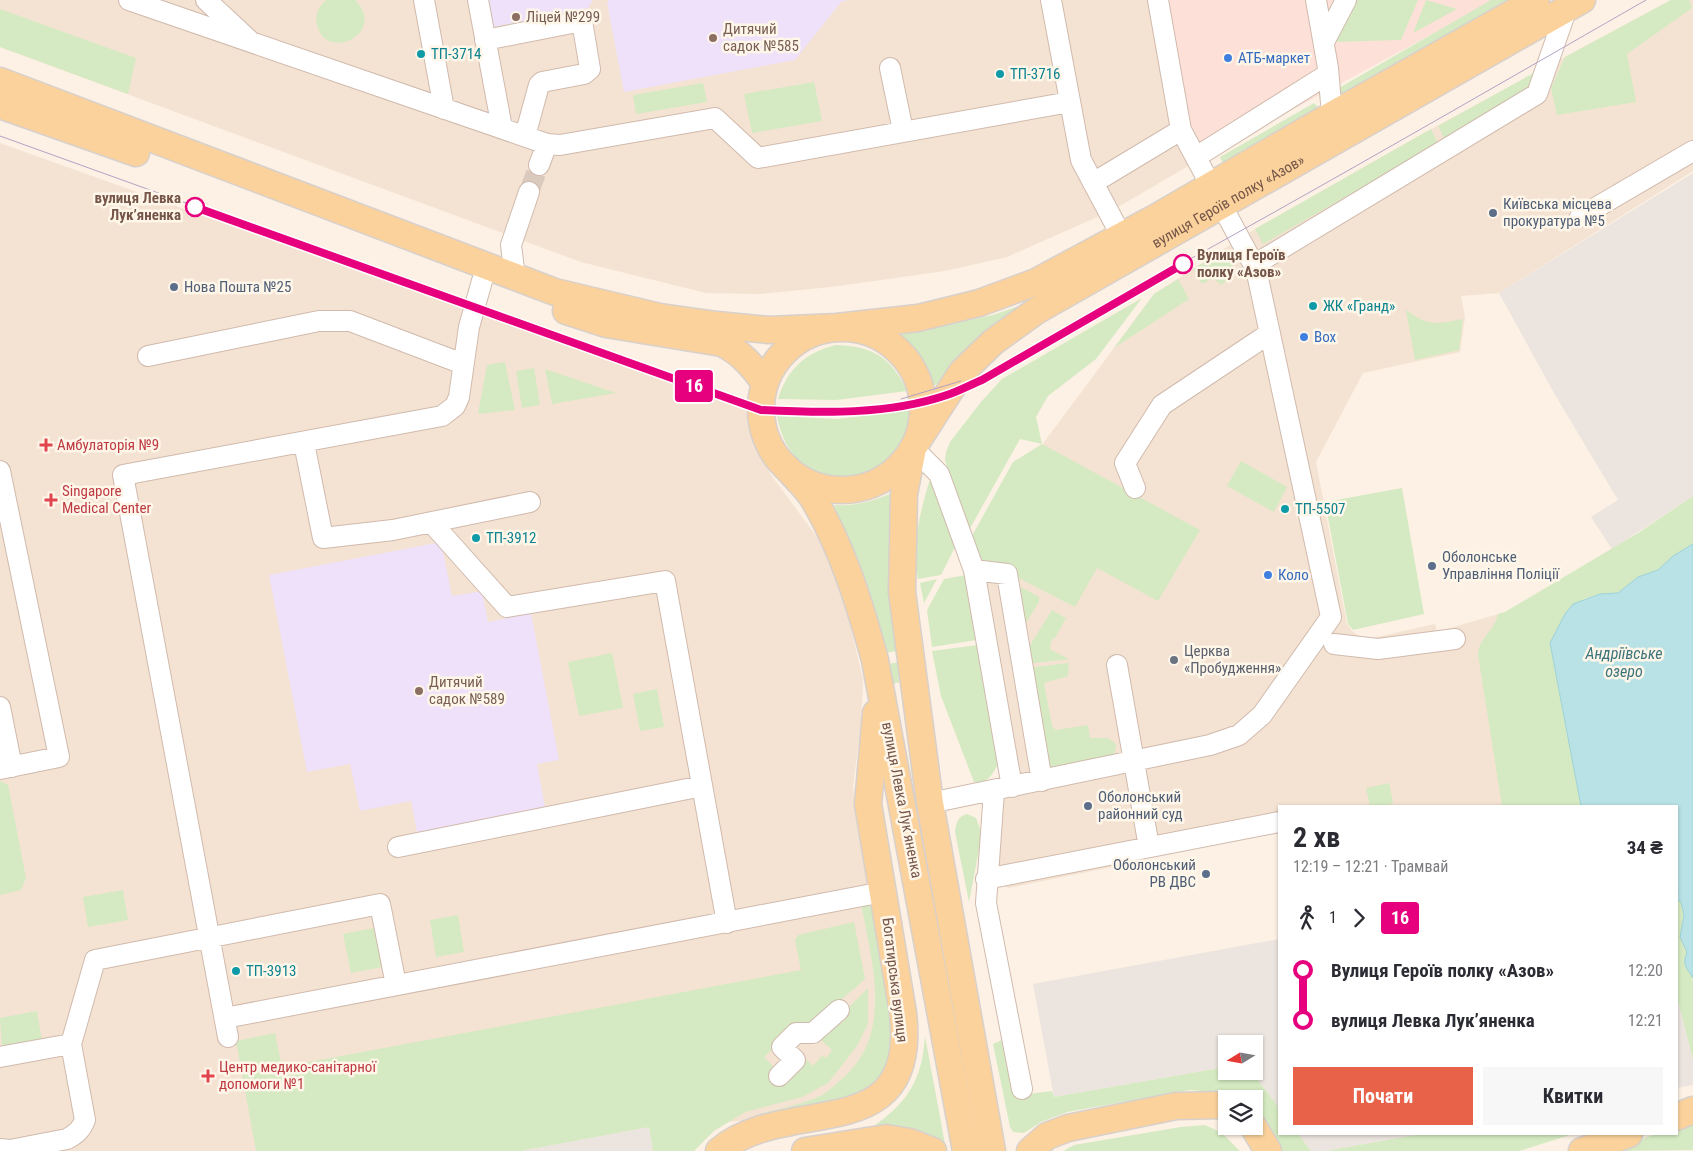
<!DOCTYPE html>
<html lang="uk">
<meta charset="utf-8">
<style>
body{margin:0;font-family:"Roboto Condensed",sans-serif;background:#f7f7f7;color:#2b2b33;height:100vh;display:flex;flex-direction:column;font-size:19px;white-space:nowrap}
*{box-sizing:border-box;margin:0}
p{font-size:16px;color:#7c7c81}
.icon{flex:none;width:28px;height:28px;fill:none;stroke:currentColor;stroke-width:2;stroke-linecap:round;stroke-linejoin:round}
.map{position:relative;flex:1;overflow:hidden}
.sheet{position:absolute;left:1278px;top:805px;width:400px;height:330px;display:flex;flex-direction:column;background:#fff;border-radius:0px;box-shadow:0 1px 4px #0004}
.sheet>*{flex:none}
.badge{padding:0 10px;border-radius:4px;font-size:18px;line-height:32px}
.needle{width:32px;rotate:259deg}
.controls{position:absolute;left:1218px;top:1035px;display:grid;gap:10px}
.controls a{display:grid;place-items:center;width:45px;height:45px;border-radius:0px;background:#fff;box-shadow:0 1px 4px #0004;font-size:25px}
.map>.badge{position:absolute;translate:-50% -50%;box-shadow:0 0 0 2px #fff}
.legs{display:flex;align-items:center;gap:8px;height:55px;padding:0 15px;font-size:16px}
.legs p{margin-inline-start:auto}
.overview{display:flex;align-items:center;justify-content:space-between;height:85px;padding:0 15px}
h1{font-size:28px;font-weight:700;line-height:38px}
.cta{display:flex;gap:10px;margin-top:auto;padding:10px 15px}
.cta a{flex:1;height:58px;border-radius:0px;background:#e76248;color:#fff;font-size:20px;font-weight:700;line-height:58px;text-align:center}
.cta a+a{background:#f7f7f7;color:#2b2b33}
ul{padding:0 15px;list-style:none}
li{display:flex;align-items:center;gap:18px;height:50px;font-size:19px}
li i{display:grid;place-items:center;width:8px;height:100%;margin:0 6px;background:currentColor}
li i::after{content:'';width:12px;height:12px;margin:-6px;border:4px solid;border-radius:50%;background:#fff}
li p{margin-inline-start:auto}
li:first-child i{background:linear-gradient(#0000 50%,currentColor 0)}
li:last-child i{background:linear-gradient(currentColor 50%,#0000 0)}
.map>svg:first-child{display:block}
.residential{fill:#f4e3d2}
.commercial{fill:#fde0d7}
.industrial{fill:#ece4de}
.education{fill:#eee1f9}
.green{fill:#d5eac2}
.water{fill:#b8e2e6;stroke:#9ed2d8}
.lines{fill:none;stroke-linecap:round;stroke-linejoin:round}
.minor-tunnel{stroke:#dacabd;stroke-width:20;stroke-dasharray:20 10;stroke-linecap:butt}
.minor-casing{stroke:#d0baad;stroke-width:22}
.major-casing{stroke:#d8d0cc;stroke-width:29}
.minor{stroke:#fff;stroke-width:20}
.major{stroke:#fbd29c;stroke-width:26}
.tram{stroke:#b3a2c6;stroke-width:1}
.line-1-casing{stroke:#fff;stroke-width:11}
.line-1{stroke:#e6007e;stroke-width:8}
.education-dot{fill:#8d6e63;stroke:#fff6ea;stroke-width:2}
.culture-dot{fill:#0f9aa8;stroke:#fff6ea;stroke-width:2}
.shop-dot{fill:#3f7fe0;stroke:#fff6ea;stroke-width:2}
.stop-1-dot{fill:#fff;stroke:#e6007e;stroke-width:2.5}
.service-dot{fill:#5c6f8a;stroke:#fff6ea;stroke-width:2}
.health-dot{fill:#e0444e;stroke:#fff6ea;stroke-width:2}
.worship-dot{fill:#6b7280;stroke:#fff6ea;stroke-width:2}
.labels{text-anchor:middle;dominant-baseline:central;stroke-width:5;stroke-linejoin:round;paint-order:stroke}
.education-label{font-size:15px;fill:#785e54;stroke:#fff6ea;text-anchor:start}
.culture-label{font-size:15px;fill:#0d838f;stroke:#fff6ea;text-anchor:start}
.shop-label{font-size:15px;fill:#366cbe;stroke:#fff6ea;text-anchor:start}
.stop-label{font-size:15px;font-weight:bold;fill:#755649;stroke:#fff6ea;text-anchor:end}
.street-label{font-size:15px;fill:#755649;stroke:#fff6ea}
.service-label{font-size:15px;fill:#4e5e75;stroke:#fff6ea;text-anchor:start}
.health-label{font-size:15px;fill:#be3a42;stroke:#fff6ea;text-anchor:start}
.worship-label{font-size:15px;fill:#5b616d;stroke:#fff6ea;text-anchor:start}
.water-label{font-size:16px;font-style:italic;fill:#3c747b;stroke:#fff6ea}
</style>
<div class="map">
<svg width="1693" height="1151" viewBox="0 0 1693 1151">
<rect width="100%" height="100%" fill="#fcf1e4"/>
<path class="residential" d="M0,0H1150L1190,165L1113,210L1007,257L945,271L831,287L760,294L706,293L581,262L0,47Z
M1671,0H1693V171L1499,293L1461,296L1465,317L1460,352L1363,373L1316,462L1347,624L1352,631L1364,640L1435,624L1437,632L1505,612L1537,806H1279V830L1136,858L1137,862L1008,888L982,871L987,798L1003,769L979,576L1042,445L1154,294L1255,229L1431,129Z
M0,143L754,413L756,434L762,457L771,475L823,545L846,608L863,679L861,724L853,787L857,821L874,904L887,1077L757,1120L649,1127L520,1151H0Z"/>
<path class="commercial" d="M1150,0H1495L1190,165Z"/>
<path class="industrial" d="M1693,173V496L1612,549L1591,517L1618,500L1554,393L1499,293Z
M1279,939V1108L1251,1071H1254V1044H1226V1067L1054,1097L1033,984Z
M1676,993L1693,1060V1085L1676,1088Z
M649,1127L653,1151H520Z
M1298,1134H1421L1325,1151H1311Z"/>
<path class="education" d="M488,0H593L588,8L493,27Z
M609,0H848L841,2L795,60L624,92L607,3Z
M441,542L452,596L482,591L488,622L531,613L559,760L537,764L546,812L418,837L411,801L360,811L350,764L307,772L269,575Z"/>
<path class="green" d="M326,0H355C388,33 326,63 317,25C315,15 318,7 326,0Z
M1354,0H1418L1401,40L1331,42Z
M1426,0L1457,9L1413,33Z
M1491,0H1517L1339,102V88Z
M1671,0H1689L1692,8L1627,54L1636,102L1557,115L1551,88L1565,57Z
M0,9L136,58L128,94L0,47Z
M1539,70L1532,87L1445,140L1438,126Z
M814,82L822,121L752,133L744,94Z
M703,83L707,102L636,114L633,95Z
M1314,103L1321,110L1225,168L1220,157Z
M1431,129L1438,144L1263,244L1255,229Z
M1226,249L1232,263L1233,275L1221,285L1213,278L1202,284L1193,269Z
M1178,279L1189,299L1114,348L1154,294Z
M1056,293L943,383L934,385L912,351L894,336L993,315Z
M1142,298L1096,359L1048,396L1036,417L1042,444L1200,530L1158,601L1097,568L1075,607L999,568L974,558L968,543L1013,462L1042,444L1020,439L968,532L945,460L946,452L950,442L981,402L1002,379Z
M1406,310C1429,327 1436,324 1463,319L1459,350L1415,360Z
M836,345C873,346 892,358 907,391L836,400L778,399C788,368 805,353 836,345Z
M505,362L515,410L478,414L487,365Z
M534,368L540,405L522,408L516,371Z
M545,369L616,393L552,404Z
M911,410C901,499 792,503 777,416L837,419Z
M1241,461L1287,487L1274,512L1227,486Z
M931,476L956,545L941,575L918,579C912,542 920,511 931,476Z
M1402,488L1424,614L1353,630L1348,624L1325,502Z
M890,494L892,496L897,651L884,653L859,562L834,505C855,506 870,502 890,494Z
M1693,496V544L1673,556L1658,570L1638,577L1618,593L1600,594L1584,599L1550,643L1581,806H1502L1478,655C1478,639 1495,630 1498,614L1505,612L1638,533Z
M966,575L977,640L932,647L927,610L944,579Z
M937,579L924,603L920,583Z
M1012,582L1039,597V602L1024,626Z
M1052,610L1066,618L1055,638L1052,639L1050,646L1051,650L1069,659L1027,664L1025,653Z
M978,645L998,764C992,775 988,784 974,782L941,696L932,651Z
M612,653L623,708L579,716L568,662Z
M898,662L900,682L892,684L885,665Z
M1069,663L1068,676L1044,683L1052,726L1056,730L1088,725L1090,738H1108L1116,744L1115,753L1112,756L1050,769L1027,668Z
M657,689L664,727L640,731L633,694Z
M0,781L8,785L26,878L21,890L0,895Z
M1389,783L1393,802L1389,806H1370L1366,788Z
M967,814L976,818L982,834L969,902L955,832C956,823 958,816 967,814Z
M123,890L128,920L88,927L83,897Z
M860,897L874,904L897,1019L895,1060L866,1098L757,1120V1115C778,1109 802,1105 822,1095C830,1091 836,1083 843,1078C896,1031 870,957 860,897Z
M1676,899L1681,902L1684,915L1680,937L1687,953C1680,969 1692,967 1693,981C1693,1007 1693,1034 1693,1060L1676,993Z
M458,915L464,952L436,957L430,920Z
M854,922L865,979L816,1022L801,1025L764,1057L776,1069L767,1077L779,1086L807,1060L813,1066L822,1056L826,1058L832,1050L822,1041L821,1035L868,988V1024L857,1046L828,1083L802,1097L745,1112L714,1131L694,1151H653L649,1127L520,1151H256L236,1041L275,1033L282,1067L801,970L795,940L798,935Z
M374,928L382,967L351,973L343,934Z
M37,1011L42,1041L2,1047L0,1018Z
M925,1036L945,1144C921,1127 903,1126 874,1126C909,1101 922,1079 925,1036Z
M1004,1039L1021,1095L1052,1091L1054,1097L1226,1067V1071H1251L1279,1108V1134H1298L1311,1151H1276L1254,1113V1099H1233L1216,1092L1190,1090L1067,1112L1041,1122L1024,1133L1013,1132L1010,1127L993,1044Z
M1693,1120V1150L1608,1151L1656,1134H1676V1126Z
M1205,1125L1222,1133L1240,1151H1063L1074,1145L1181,1127Z
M1421,1134H1573L1519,1151H1325Z"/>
<path class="water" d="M1693,544V978C1686,966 1682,966 1687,952L1680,937L1684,915L1681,902L1676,899L1678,891L1676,883V806H1581L1550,643L1565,614L1573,604L1600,594L1618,593L1638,577L1658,570L1673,556Z"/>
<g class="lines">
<path class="minor-tunnel" d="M529,192L539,165"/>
<g class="minor-casing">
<path id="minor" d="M129,0L547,144L560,145L715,118L758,158L1070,102
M206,0L249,40
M424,0L444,109
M478,0L502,128
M1051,0L1081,160L1122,237
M1316,0L1328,68L1332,115
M485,40L582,21L590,69L584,74L542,82L539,85L525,136
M1324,42L1346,0
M890,68L903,131
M1196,157L1328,74
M539,165L547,144
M1093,183L1181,130
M1580,217L1693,151
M1254,265L1537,94L1567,8
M515,277L511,245L529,192
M148,356L319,321H350L463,364
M304,443L323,538L393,530L530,502
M913,448L939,474L974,570L1012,787
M0,471L59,757L0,769
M1135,488L1125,463L1162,405L1270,333
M431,522L507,607L665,581L727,923
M974,570L1007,574L1042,781
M1334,644L1378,649L1455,639
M1117,665L1149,847
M0,707L12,767
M994,791L986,903L1022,1089
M930,803L1210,745L1239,735L1262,715L1331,617L1256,269L1181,130L1158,0
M398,847L702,786
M986,879L1279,822
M225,1018L883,892
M228,1037L123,475L442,416L455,406L459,397L469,327L482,281
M0,1057L71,1044
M779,1076L795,1060L782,1047L796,1033H813L839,1010
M0,1149L10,1150L67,1139C76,1134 81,1130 85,1120L71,1044L95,960L380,904L396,985"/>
</g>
<g class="major-casing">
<g id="major">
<path d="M0,81L555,292L660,317L717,325L769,330L837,327L918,318L979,303L1036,282L1155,218L1332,115L1536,0"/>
<path d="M0,105L136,153"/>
<path d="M566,311L606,324L722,343C742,353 752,366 765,383"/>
<circle cx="842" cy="409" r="81"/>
<path d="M787,468C795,478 807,488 814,500C843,549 860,605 875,660L966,1151"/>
<path d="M1676,1117L1693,1110"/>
<path d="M1253,1126L1268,1151"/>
<path d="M719,1151C787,1093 919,1151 903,1013L868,804L876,713"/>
<path d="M805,1151L886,1138L910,1142L933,1151"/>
<path id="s1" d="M992,1151L930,803L902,592L904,494L913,448L962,372L993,342L1036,311L1582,0"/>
<path d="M1030,1151L1047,1136L1068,1128L1176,1106L1220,1105L1226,1108"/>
<path d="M1582,1151L1629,1134"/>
</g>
</g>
<use href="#minor" class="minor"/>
<use href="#major" class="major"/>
<path class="tram" d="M0,136L761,410C822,413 890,416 948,395C1018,369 1086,317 1152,280C1318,189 1482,94 1646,0
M901,399L961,381"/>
</g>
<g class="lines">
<g class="line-1-casing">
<path id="line-1" d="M195,207L761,410C822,413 888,415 947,395C959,391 970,385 982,380L1183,264"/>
</g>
<use href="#line-1" class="line-1"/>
</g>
<g class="education-dot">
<circle cx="516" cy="17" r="5"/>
<circle cx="713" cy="38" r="5"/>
<circle cx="419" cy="691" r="5"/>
</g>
<g class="culture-dot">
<circle cx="421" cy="54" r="5"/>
<circle cx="1000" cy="74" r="5"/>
<circle cx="1313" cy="306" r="5"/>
<circle cx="1285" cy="509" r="5"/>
<circle cx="476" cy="538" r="5"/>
<circle cx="236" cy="971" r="5"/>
</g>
<g class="shop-dot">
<circle cx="1228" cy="58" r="5"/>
<circle cx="1304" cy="337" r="5"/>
<circle cx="1268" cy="575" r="5"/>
</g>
<g class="stop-1-dot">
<circle cx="195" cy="207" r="9"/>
<circle cx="1183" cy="264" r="9"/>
</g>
<g class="service-dot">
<circle cx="1493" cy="213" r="5"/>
<circle cx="174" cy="287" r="5"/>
<circle cx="1432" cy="566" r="5"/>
<circle cx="1088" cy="806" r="5"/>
<circle cx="1206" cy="874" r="5"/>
</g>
<g class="health-dot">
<path d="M43.5 437.5h5v5h5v5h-5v5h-5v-5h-5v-5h5z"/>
<path d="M48.5 492.5h5v5h5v5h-5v5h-5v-5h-5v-5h5z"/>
<path d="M205.5 1068.5h5v5h5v5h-5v5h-5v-5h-5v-5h5z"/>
</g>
<circle class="worship-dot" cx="1174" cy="660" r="5"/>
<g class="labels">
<g class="education-label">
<text x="526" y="17">Ліцей №299</text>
<text x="723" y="29">Дитячий<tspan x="723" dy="17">садок №585</tspan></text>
<text x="429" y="682">Дитячий<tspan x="429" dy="17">садок №589</tspan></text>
</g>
<g class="culture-label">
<text x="431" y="54">ТП-3714</text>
<text x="1010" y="74">ТП-3716</text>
<text x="1323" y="306">ЖК «Гранд»</text>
<text x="1295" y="509">ТП-5507</text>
<text x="486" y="538">ТП-3912</text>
<text x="246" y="971">ТП-3913</text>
</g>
<g class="shop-label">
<text x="1238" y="58">АТБ-маркет</text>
<text x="1314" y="337">Box</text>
<text x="1278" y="575">Коло</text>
</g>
<g class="stop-label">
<text x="181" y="198">вулиця Левка<tspan x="181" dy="17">Лукʼяненка</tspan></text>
<text x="1197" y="255" text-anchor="start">Вулиця Героїв<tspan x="1197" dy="17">полку «Азов»</tspan></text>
</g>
<g class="street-label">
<text stroke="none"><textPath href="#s1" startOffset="1119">вулиця Героїв полку «Азов»</textPath></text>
<text transform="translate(902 800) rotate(79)">вулиця Левка Лукʼяненка</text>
<text transform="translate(895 980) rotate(83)">Богатирська вулиця</text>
</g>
<g class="service-label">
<text x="1503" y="204">Київська місцева<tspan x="1503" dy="17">прокуратура №5</tspan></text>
<text x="184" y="287">Нова Пошта №25</text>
<text x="1442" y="557">Оболонське<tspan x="1442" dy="17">Управління Поліції</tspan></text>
<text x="1098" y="797">Оболонський<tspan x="1098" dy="17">районний суд</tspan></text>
<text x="1196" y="865" text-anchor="end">Оболонський<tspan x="1196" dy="17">РВ ДВС</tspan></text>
</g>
<g class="health-label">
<text x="57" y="445">Амбулаторія №9</text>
<text x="62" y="491">Singapore<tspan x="62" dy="17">Medical Center</tspan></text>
<text x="219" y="1067">Центр медико-санітарної<tspan x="219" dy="17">допомоги №1</tspan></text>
</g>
<g class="worship-label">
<text x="1184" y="651">Церква<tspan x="1184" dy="17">«Пробудження»</tspan></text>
</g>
<g class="water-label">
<text x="1624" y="653">Андріївське<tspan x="1624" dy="18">озеро</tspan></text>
</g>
</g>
</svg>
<div class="controls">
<a><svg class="needle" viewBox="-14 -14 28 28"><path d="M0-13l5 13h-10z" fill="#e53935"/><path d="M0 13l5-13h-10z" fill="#7c7c81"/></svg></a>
<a><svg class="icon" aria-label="layers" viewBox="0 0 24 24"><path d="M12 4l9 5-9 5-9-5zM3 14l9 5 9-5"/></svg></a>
</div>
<b class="badge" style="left:694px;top:386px;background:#e6007e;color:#fff">16</b>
<section class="sheet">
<div class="overview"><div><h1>2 хв</h1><p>12:19 – 12:21 · Трамвай</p></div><b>34 ₴</b></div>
<div class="legs"><svg class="icon" aria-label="walk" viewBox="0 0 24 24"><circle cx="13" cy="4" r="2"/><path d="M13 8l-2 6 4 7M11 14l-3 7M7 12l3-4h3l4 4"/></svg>1<svg class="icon" aria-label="forward" viewBox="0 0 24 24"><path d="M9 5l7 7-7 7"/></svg><b class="badge" style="background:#e6007e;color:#fff">16</b></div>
<ul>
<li><i style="color:#e6007e"></i><b>Вулиця Героїв полку «Азов»</b><p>12:20</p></li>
<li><i style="color:#e6007e"></i><b>вулиця Левка Лукʼяненка</b><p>12:21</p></li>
</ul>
<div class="cta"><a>Почати</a><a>Квитки</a></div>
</section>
</div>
